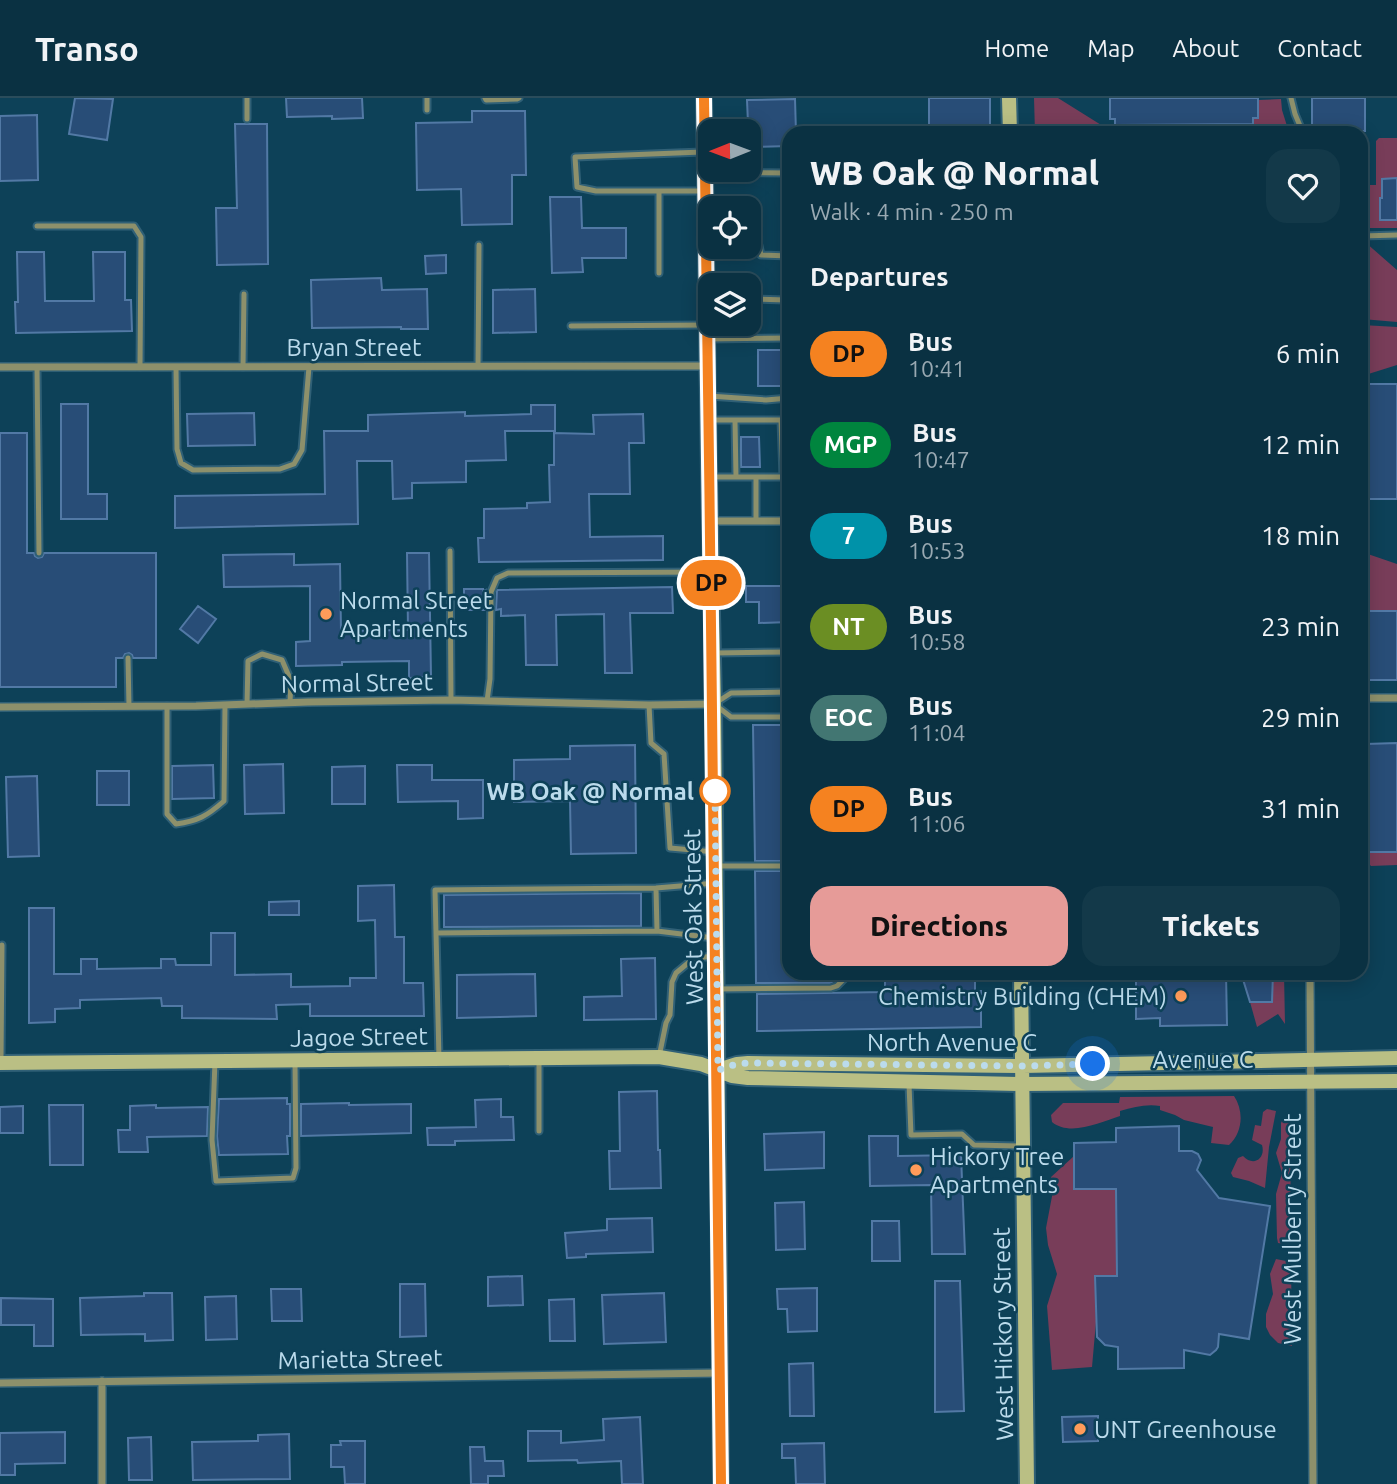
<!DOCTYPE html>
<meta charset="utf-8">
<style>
body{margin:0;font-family:Ubuntu,sans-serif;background:#133949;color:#f1f3f6;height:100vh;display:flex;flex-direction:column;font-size:26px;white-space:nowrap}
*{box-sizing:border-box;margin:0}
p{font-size:23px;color:#99a9b2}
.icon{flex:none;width:38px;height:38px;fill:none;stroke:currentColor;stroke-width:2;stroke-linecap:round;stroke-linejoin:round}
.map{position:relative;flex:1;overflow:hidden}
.sheet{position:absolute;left:782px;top:28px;width:586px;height:854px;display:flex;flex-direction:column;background:#0a3142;border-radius:21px;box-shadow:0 4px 18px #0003,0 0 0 2px #2a4c5b}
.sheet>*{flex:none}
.badge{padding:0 14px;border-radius:23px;font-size:24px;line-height:46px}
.needle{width:46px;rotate:269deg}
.buttons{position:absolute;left:698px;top:21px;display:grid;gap:14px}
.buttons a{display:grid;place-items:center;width:63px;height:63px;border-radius:14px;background:#0a3142;box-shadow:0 4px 18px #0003,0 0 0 2px #2a4c5b;font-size:35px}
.you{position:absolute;width:35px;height:35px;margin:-18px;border:5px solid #fff;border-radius:50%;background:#1a73e8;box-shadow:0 0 0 10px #1a73e833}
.map>.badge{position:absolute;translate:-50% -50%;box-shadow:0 0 0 4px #fff}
h2{padding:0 28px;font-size:26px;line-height:63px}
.round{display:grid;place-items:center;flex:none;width:74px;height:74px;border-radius:21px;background:#133949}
.headline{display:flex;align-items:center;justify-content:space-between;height:119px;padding:0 28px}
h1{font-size:33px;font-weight:800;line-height:52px}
.button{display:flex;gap:14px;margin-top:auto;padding:14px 28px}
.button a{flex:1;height:80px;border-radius:21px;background:#e69b98;color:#111;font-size:28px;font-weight:800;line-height:80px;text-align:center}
.button a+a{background:#133949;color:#f1f3f6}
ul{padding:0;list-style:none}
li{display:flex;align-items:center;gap:21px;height:91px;padding:0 28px}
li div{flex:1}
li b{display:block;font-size:26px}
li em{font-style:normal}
li .badge{min-width:77px;font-weight:700;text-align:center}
header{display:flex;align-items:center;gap:42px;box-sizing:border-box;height:98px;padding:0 35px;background:#0a3142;border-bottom:2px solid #2a4c5b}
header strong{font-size:33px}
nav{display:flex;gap:38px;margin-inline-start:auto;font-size:24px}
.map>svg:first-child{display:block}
.green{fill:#783d59}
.building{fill:#284d77;stroke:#5279a5;stroke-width:2}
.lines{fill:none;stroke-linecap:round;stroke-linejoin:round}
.lane-casing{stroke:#306076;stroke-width:9}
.street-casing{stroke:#306076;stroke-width:10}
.secondary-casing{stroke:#306076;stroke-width:18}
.lane{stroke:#8d906b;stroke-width:5}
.street{stroke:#8d906b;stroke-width:7}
.secondary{stroke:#babf84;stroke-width:14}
.line-casing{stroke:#fff;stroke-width:16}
.line{stroke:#f58220;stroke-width:10}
.walk{stroke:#bbdbec;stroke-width:7;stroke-dasharray:0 12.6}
.poi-dot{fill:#ff9b5a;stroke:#0d4158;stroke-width:2.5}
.stop-dot{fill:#fff;stroke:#f58220;stroke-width:3.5}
.labels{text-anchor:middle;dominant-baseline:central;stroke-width:5;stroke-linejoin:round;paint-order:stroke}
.street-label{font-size:24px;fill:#bbdbec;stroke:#0d4158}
.poi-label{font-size:24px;fill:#bbdbec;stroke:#0d4158;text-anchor:start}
.stop-label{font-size:24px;font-weight:bold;fill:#bbdbec;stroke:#0d4158;text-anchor:end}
</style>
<header>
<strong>Transo</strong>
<nav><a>Home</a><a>Map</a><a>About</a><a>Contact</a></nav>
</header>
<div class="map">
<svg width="1397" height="1386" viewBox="0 0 1397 1386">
<rect width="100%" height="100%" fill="#0d4158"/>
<path class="green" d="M1034,0H1058L1114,35H1035Z
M1281,1L1282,12L1287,28L1271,29L1257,35H1197V32H1240V26L1253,20H1258V2Z
M1379,40H1397V80L1383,81L1382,100L1380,101V122H1397V130H1362V87H1376V43Z
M1365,144L1397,172V224L1362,221V145Z
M1362,227L1397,229V267L1362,278Z
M1362,454L1397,466V513L1367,514V539H1362Z
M1367,704L1397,754V767L1371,768L1362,758V705Z
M1273,875H1284L1285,926L1278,916L1257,929L1250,904H1272Z
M1234,998C1244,1013 1243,1034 1229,1047L1211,1045L1213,1029L1184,1022L1175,1017L1160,1012V1008C1146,1006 1134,1009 1120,1013V1018C1101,1024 1070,1039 1052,1024L1051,1017L1063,1005H1119L1120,999Z
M1267,1011L1276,1013L1269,1049L1265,1090L1249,1083L1233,1079L1231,1075L1238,1060L1243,1058C1253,1069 1266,1061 1262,1047L1252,1042L1255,1027L1261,1028L1263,1014Z
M1290,1017L1291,1146L1290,1147L1278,1145L1277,1140L1276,1096L1282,1075L1276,1055L1281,1041V1025L1283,1021Z
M1074,1058L1075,1091H1116L1117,1178L1095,1179L1096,1224L1092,1269L1052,1272L1047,1208L1057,1176L1048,1147L1046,1130L1053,1093L1051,1079Z
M1276,1161L1291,1164L1292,1248L1278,1245L1270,1237L1266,1229V1216L1273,1196L1270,1176Z"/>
<path class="building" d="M75,0L113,1L107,42L69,36Z
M286,0H362L363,20L332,21V18L287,19Z
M929,0H990V35H932L929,34Z
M1110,0H1258V20H1253V26L1115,27V21H1110Z
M1312,0H1365V33H1312Z
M795,1L796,35H789V48L749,49L747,2Z
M472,13H525L526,77H512V126L462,127L461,91L417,92L416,25L472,24Z
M37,17L38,82L0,83V18Z
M235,26H267L268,166L217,167L216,110H237Z
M1397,80V122H1380V100H1382V81Z
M550,99H581L582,130H626V160H582L583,174L552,175Z
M17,154H44L45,203H94L93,154H125V202H131L132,233L16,235L15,204H18Z
M446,157V175L426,176L425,158Z
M381,180L382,192L427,191L428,231H401V229L312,230L311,182Z
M535,191L536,234L493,235V192Z
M758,252H789V288H758Z
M1362,286H1397V401H1362Z
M61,306H88V396H107V421H61Z
M531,307H555V333H505L506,362L466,363V384L412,385V400L393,401L392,363H357L358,426L175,430V398L325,396L324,333H368V317L465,314V318L531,316Z
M254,315L255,347L188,348L187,316Z
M643,316L644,345H629L630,396H589L590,439L663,438V462L479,464L478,440H484V411L527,410V405L550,404L549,367H554V335L594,336L593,317Z
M0,335H27V455H34L35,458L38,460L42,459L44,455H156V560H133L132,557L129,555L125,556L123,560H116V589H0Z
M741,339H759L760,369H741Z
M407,455H429L431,579L409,580V563L342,564V567L296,568V544L310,543V488L224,489L223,457L294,456V467L340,466L341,533L408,532Z
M746,488H789V524L759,525V504H746Z
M672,489L673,515H630L632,575H605L604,516L556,517L557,567H526L525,517L501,518V511L496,512L497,492Z
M464,491H483V493L486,492V512H464Z
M198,508L216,521L198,545L180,531Z
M1367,513H1397V582H1367V561H1362V539H1367Z
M753,627H789V660H786L787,733H789V763H755Z
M1397,645V754H1367L1366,646Z
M635,647L636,755L571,756L570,703L514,704V662L570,661V648Z
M283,666L284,715L245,716L244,667Z
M213,667L214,700L172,701V668Z
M397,667H432V682H483V720L458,721V703L398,704Z
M365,668V706H332V669Z
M97,673H129V707H97Z
M37,678L39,758L8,759L6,679Z
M755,773H789V875H834V883L830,885H756Z
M394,787L395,839H404V885H423L424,918H310V906L276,907L277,921L182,920V908H162L161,900L80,902V910L55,911V924L29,925V810H54V876H81V861H97V871L161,870V861H175L176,867H211V835H235V877L291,876V889L350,888V880H376L375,822L358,823V788Z
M641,795V828L444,829V797Z
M299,803V817H269V804Z
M655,860L656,921L584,922V899L622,898L621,861Z
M885,875H975V893H981V929L757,933V896L885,894Z
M1136,875H1226L1227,927L1160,928V920L1136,921Z
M1241,875H1273L1272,904H1250Z
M535,876L536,918L457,920V877Z
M657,993L658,1052H660L661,1090L610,1091L609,1053H620L619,994Z
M287,1000V1006H290V1038H287L288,1056L219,1057L217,1038L219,1001Z
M501,1001V1019H513L514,1042L455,1043V1047H428L427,1030L476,1029L475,1002Z
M349,1005V1007L411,1006V1035L301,1038V1006Z
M49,1007H83V1067H50Z
M156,1007V1010L208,1009L207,1038L147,1039L148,1054H119L118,1032H130V1008Z
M23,1008V1035H0V1009Z
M1179,1028V1053H1192L1198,1056L1201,1062L1197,1072L1219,1100L1270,1108L1249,1241L1219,1236L1218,1249L1216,1252L1210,1257L1184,1252V1270L1118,1271V1249L1105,1247L1097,1239L1095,1178H1117L1116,1091H1074V1045L1116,1044V1030Z
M824,1034V1070L765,1072L764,1036Z
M869,1038H898V1058L961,1057L965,1156H932L931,1087L870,1088Z
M804,1104L805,1151L776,1152L775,1105Z
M652,1120L653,1154L586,1156V1159L567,1160L565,1135L607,1132V1121Z
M872,1123H899L900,1163H872Z
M522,1178L523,1207L488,1208V1179Z
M935,1183H960L964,1313L935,1314Z
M400,1186H425L426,1238L400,1239Z
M817,1190V1233L788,1234L787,1211H778L777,1191Z
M271,1191H301L302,1223H272Z
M144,1195H172L173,1242L145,1243V1236L81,1237L80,1200L144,1198Z
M664,1195L666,1244L604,1246L602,1197Z
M236,1198L237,1241L206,1242L205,1199Z
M1,1200L53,1201V1248H34V1227H1Z
M574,1201L575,1243H550L549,1202Z
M813,1265L814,1318H790L789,1266Z
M1098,1318V1343L1063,1344L1062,1319Z
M640,1319L643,1386H622L621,1363L578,1365L577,1362L528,1363V1333H561V1345L604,1342L603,1321Z
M65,1334V1365L15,1366V1377H0V1335Z
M289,1336L290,1381L193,1382L192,1344L258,1343V1337Z
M151,1339L152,1382H129L128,1340Z
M340,1343H365V1386H345L344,1369H331V1347H341Z
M824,1345L825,1386H796L795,1360H782V1346Z
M470,1349H484L485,1363H503L504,1378H488V1386H471Z"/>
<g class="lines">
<g class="lane-casing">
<path id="lane" d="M247,0V21
M427,0V12
M485,0L486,2L517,1L519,0
M1291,0L1295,16L1303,35
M702,54L575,59L577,89L596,93H703
M705,74L789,75
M659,93V175
M706,103L740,105L751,111L761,157L789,158
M37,128H134L141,139L140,269
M1362,138L1397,137
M749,201L785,202
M571,228L707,227
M707,241L789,240
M478,268L479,147
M37,269L39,455
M176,269L177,351L181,365L193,372L280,371L294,366L302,352L309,269
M243,269L244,196
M709,298L766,302L789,300
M708,322H781L783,379
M735,323L736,379
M712,379H789
M756,379V423
M450,453L451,602
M715,555L789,554
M128,560L129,608
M789,594L731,595L714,606L731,619H789
M487,603L490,581L491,494L497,480L508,475L711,474
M247,606L248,563L262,556L282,562L291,583L290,604
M649,607L651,645L664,656L670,750L715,754
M167,608V716L176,726C198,723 207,718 224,703L225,607
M716,768H789
M656,790L657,833
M436,835L439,961
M714,840L657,833L436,835L435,792L656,790L716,785
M717,891L831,890L837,888L844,881V875
M659,959L666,925L670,917L672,884L676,875L688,865L697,860L714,858
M1,962L2,847
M215,963L212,1042L216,1083L293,1080L296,1070L295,965
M909,986L911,1037L962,1036L974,1047L1022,1048
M539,1033V963"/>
</g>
<g class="street-casing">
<path id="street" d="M0,269L707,268
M710,423H789
M1362,600H1397
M0,609L196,608L308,604L451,602L649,607L714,606
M1310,875L1313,1386
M102,1283V1386
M0,1285L720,1275"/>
</g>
<g class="secondary-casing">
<path id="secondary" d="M704,0L709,379L714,606L721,1386
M1009,0L1010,35
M1021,875L1027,1386
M0,965L659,959L701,966L732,978L748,980L1023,986L1397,983
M718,972L737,966L748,965L1023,968L1397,960"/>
</g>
<use href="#lane" class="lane"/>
<use href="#street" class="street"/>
<use href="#secondary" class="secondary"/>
</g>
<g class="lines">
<g class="line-casing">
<path id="line" d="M704,0C710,462 718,924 721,1386"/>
</g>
<use href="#line" class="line"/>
<path class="walk" d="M715,693V689L718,972L737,966L748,965L1023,968L1093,966"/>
</g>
<g class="poi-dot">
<circle cx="326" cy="516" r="7"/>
<circle cx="1181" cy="898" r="7"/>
<circle cx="916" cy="1072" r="7"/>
<circle cx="1080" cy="1331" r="7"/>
</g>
<circle class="stop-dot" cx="715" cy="693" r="14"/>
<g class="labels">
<g class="street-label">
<text x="354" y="249">Bryan Street</text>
<text transform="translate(357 585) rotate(-1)">Normal Street</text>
<text transform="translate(693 819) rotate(-91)">West Oak Street</text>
<text transform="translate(359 939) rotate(-1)">Jagoe Street</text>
<text x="952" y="944">North Avenue C</text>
<text x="1203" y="961">Avenue C</text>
<text transform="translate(1292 1131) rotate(-90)">West Mulberry Street</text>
<text transform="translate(1003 1236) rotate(-91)">West Hickory Street</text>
<text transform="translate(360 1261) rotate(-1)">Marietta Street</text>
</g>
<g class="poi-label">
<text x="340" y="502">Normal Street<tspan x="340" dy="28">Apartments</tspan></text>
<text x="1167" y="898" text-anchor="end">Chemistry Building (CHEM)</text>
<text x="930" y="1058">Hickory Tree<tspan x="930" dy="28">Apartments</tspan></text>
<text x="1094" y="1331">UNT Greenhouse</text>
</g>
<g class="stop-label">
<text x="694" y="693">WB Oak @ Normal</text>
</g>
</g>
</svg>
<div class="buttons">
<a><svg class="needle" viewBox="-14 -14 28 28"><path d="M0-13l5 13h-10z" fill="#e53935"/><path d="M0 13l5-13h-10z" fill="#99a9b2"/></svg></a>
<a><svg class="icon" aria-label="locate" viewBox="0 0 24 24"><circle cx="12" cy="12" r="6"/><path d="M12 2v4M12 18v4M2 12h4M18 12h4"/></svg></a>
<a><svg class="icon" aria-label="layers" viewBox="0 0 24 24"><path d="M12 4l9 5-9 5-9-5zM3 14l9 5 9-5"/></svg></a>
</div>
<div class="you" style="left:1093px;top:966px"></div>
<b class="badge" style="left:711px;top:485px;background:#f58220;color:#111">DP</b>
<section class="sheet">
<div class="headline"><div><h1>WB Oak @ Normal</h1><p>Walk · 4 min · 250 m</p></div><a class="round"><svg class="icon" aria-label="heart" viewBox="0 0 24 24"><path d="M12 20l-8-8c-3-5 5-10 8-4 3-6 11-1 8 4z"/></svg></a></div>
<h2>Departures</h2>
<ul>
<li><span class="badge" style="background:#f58220;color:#111">DP</span><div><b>Bus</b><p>10:41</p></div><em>6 min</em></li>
<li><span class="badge" style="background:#00853e;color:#fff">MGP</span><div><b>Bus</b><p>10:47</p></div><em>12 min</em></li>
<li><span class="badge" style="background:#0092a9;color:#fff">7</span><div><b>Bus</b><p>10:53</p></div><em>18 min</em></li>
<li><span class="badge" style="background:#6b8e23;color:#fff">NT</span><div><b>Bus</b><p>10:58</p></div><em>23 min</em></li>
<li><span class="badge" style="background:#427672;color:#fff">EOC</span><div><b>Bus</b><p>11:04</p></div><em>29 min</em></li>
<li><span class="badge" style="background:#f58220;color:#111">DP</span><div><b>Bus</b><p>11:06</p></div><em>31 min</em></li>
</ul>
<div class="button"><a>Directions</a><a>Tickets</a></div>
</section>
</div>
